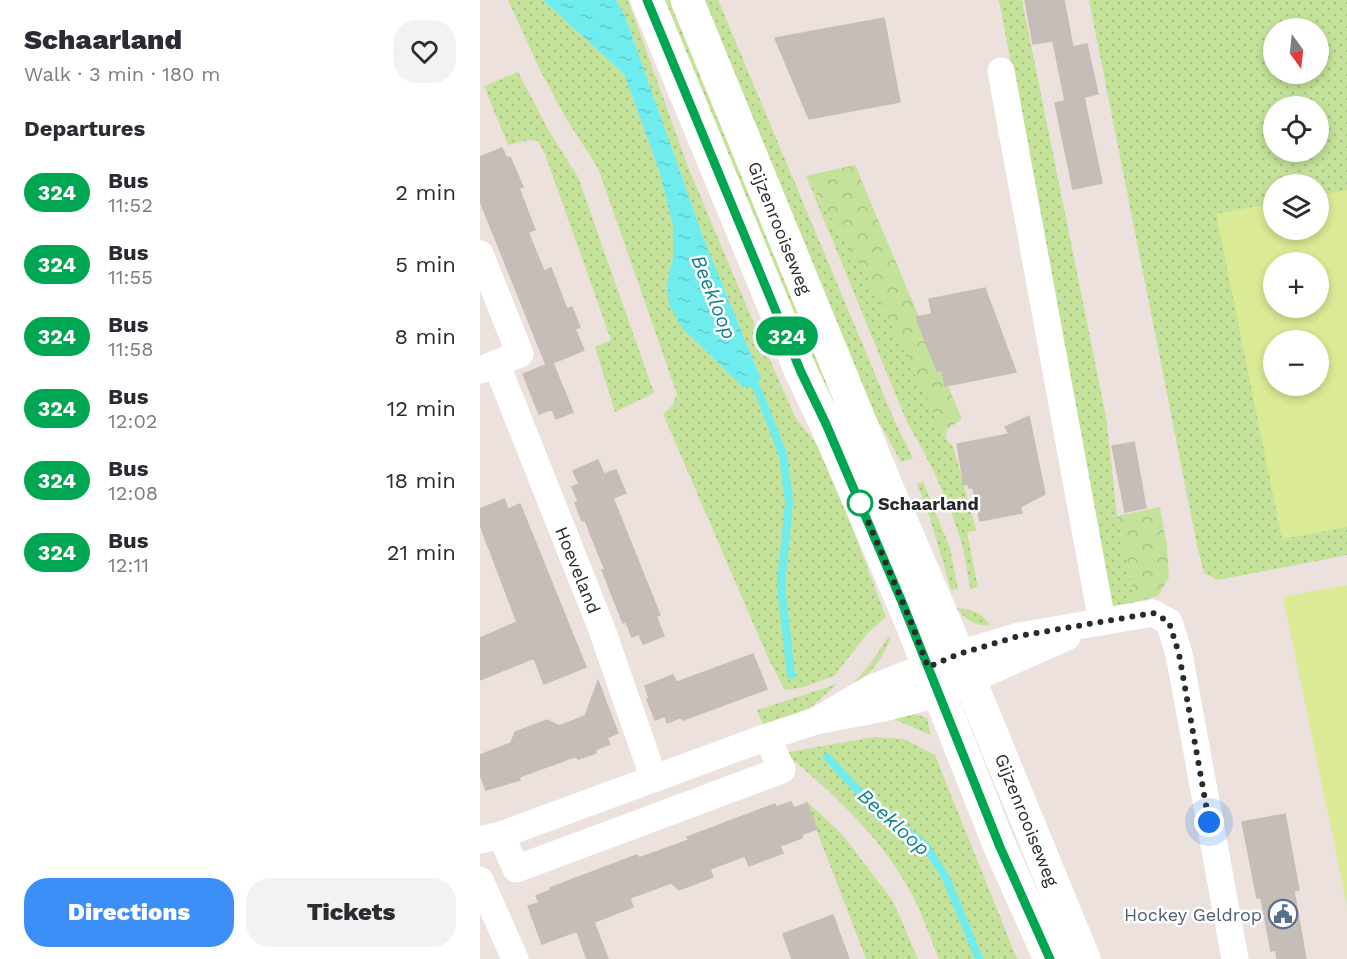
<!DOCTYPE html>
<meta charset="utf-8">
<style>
body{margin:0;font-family:"Work Sans",sans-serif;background:#f2f2f3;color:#2b2b33;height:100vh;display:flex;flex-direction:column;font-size:22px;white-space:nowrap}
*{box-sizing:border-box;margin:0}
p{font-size:20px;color:#7c7c81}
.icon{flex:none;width:33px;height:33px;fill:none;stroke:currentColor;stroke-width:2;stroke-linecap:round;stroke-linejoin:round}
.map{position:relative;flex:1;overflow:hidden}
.panel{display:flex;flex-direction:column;background:#fff;width:480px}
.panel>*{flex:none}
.badge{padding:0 12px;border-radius:20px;font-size:21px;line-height:39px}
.needle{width:39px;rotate:165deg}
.tools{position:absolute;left:783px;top:18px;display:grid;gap:12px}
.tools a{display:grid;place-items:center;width:66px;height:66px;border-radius:50%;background:#fff;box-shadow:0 3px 9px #0003;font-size:30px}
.you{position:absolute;width:30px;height:30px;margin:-15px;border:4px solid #fff;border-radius:50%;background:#1a73e8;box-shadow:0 0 0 9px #1a73e833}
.map>.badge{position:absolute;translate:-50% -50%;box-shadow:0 0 0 3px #fff}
h2{padding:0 24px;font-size:22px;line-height:54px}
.round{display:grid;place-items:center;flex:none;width:63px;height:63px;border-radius:24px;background:#f2f2f3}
.headline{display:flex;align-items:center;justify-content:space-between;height:102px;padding:0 24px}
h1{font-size:28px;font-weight:800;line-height:45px}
.cta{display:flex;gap:12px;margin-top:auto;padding:12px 24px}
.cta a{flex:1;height:69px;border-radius:24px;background:#3d8ff8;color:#fff;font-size:24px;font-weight:800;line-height:69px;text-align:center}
.cta a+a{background:#f2f2f3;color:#2b2b33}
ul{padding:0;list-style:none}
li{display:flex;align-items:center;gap:18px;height:72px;padding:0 24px}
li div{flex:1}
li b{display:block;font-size:22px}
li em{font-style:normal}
li .badge{min-width:66px;font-weight:700;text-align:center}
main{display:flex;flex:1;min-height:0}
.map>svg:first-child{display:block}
.grass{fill:url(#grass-dots);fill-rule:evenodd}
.forest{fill:url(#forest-crowns)}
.pitch{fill:#dbea94;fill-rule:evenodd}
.water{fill:url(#water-ripples)}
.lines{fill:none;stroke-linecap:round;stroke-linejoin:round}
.stream{stroke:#6fecee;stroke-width:8}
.building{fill:#c4bdb8;stroke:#c7bdb6;stroke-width:1.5}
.minor{stroke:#fff;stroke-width:27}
.secondary{stroke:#fff;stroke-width:33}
.line-casing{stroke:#fff;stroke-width:14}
.line{stroke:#00a651;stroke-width:9}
.walk{stroke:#2a2a2a;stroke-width:6;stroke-dasharray:0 10.8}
.stop-dot{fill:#fff;stroke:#00a651;stroke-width:3}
.labels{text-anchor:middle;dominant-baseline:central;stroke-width:5;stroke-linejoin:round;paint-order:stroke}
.street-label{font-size:18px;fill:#2a2a2a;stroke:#fff}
.stop-label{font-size:18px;font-weight:bold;fill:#2a2a2a;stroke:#fff;text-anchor:start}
.service-label{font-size:18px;fill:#4e5e75;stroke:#fff;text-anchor:end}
.water-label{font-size:20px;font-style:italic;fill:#0e818c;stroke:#fff}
</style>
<main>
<section class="panel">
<div class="headline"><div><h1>Schaarland</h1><p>Walk · 3 min · 180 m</p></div><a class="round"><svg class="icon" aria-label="heart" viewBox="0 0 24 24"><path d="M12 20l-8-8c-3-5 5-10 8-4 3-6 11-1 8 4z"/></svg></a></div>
<h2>Departures</h2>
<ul>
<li><span class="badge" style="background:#00a651;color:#fff">324</span><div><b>Bus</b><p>11:52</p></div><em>2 min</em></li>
<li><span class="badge" style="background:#00a651;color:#fff">324</span><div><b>Bus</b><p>11:55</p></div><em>5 min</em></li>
<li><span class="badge" style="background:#00a651;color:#fff">324</span><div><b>Bus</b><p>11:58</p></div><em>8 min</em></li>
<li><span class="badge" style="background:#00a651;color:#fff">324</span><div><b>Bus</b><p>12:02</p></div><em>12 min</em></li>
<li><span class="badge" style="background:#00a651;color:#fff">324</span><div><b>Bus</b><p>12:08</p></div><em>18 min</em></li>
<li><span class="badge" style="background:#00a651;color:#fff">324</span><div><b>Bus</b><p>12:11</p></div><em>21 min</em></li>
</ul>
<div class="cta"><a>Directions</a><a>Tickets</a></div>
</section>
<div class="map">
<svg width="867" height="959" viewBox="0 0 867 959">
<defs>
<pattern id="grass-dots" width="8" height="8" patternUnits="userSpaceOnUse" patternTransform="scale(1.5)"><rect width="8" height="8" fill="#c4e299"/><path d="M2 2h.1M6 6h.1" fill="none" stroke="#a9c284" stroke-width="1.8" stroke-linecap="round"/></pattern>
<pattern id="forest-crowns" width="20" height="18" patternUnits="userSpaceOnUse" patternTransform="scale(1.5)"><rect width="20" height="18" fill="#c4e299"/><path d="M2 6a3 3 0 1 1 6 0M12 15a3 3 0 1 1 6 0" fill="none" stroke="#a9c284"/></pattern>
<pattern id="water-ripples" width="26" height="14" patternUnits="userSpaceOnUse" patternTransform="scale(1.5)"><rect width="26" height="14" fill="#6fecee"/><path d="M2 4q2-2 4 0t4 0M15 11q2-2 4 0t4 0" fill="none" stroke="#60cbcc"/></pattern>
</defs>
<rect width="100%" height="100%" fill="#ece1dc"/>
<path class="grass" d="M28,0H63L144,74L179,170L193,226V257L187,283L202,328L263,387L281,379L223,237L145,16L136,0H148L208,167L272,319L315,417L345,455L406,617L388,633L354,676L324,687L305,690L289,660L183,414L192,406L197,394L118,168L87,120L61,72Z
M180,0H198L376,435L342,400Z
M215,0H238L416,424L433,458L421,462L403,429L383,397Z
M519,0H542L626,417L637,516L656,602L633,608Z
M609,0H867V555L738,580L724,573L717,545ZM794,28H838V74H794ZM794,106H838V152H794ZM794,184H838V230H794ZM794,262H838V308H794ZM794,340H838V386H794Z
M38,72L69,131L98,177L174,393L135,412L115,347L131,340L65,154L58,141L49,140L28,145L4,86Z
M326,176L395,291L466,439L473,446L496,530L487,533L498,587L490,589C488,576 486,562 483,548C471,505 450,461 427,422Z
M443,482L470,548L478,589L471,590L450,518L437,484Z
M476,608C492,609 501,612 510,625C495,627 486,619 476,608Z
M409,636L410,640C398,665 393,672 370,687L391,663Z
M357,684L331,707L284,727L277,710Z
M424,711L447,718L451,735L414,719L384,721Z
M394,737L424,739L455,755L537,959H459C450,937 442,913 430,891C403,840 355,795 311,758L309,752Z
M325,800L361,833L413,901L438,959H386Z"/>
<path class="forest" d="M375,165L482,419L467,429L466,439L395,291L326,176Z
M680,507L687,547L689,577L678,596L656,602L637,516Z"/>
<path class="pitch" d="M867,190V527L802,539L736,214L793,203L794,230H838L839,195ZM794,262H838V308H794ZM794,340H838V386H794Z
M867,585V905L803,597Z"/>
<path class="water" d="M63,0H136L145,16L223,237L281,379L273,386L263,387L202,328L189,304L187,283L193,257V226L179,170L144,74Z"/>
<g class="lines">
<path class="stream" d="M270,377L279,393L303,455L309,502L301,585L311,675
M347,757L381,794L445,845L466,878L499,959"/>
</g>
<path class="building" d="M545,0H584L593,47L607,44L618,94L604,97L622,183L593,189L575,103L585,101L573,41L553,44Z
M404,18L420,102L329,119L295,38Z
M22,148L27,158L30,157L43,187L39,188L55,230L48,232L64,271L71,268L87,309L92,307L100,327L95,329L104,350L73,363L93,412L76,419L72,409L59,414L43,374L66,365L0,201V157Z
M505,288L536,372L465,386L462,370L457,371L436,317L452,314L449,299Z
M549,416L565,494L540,507L542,513L500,521L493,488H489L488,484L484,485L477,444L529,434L525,427Z
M654,442L666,508L645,512L632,446Z
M118,460L124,474L136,470L146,493L133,498L180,615L176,616L184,636L163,644L159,634L152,637L146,622L143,623L122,570H125L112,538L105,520L102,521L95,503L98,501L92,487L99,484L93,471Z
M24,499L28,509L40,504L106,667L64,684L54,658L0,680V638L37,622L0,525V509Z
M273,654L287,689L203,720L202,717L187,723L185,716L175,720L167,699L169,698L165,686L193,675L196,682L200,681Z
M118,681L138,733L127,738L130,744L115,750L116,753L98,759L97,756L39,777L40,780L6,790L0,774V755L31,743L35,732L67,720L79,726L105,716Z
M311,802L314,808L327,803L337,829L323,834L322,838L300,846L303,853L269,866L265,856L230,869L233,877L199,890L191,883L150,898L153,907L114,922L128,959H107L97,931L62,944L48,906L59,903L56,896L71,890L70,888L157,855L159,858L209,840L207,837L295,804L296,807Z
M805,814L819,890L814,891L826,959H797L796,950L791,951L781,898H777L762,822Z
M353,915L369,959H312L303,934Z"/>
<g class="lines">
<path class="minor" d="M521,71L622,622
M0,254L40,354L0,370
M16,363L121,627L174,779
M336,721L394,687L479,654L539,636L673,613L689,622L699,654L755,959
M21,835L36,869L302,770L287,737
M0,840L21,835L287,737L336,721L404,708L458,694L587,637
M0,880L35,959"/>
<path class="secondary" d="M167,0L321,372L346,424L429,617L520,847L570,959
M207,0L408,490L490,681L604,959"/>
</g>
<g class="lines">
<g class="line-casing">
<path id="line" d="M167,0L321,372L346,424L422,602L520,847L570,959"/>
</g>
<use href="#line" class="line"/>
<path class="walk" d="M380,503L429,617L448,667L479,654L539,636L673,613L689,622L699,654L729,822"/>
</g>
<defs>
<g id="civic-ring" transform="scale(1.5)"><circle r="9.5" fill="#fff" stroke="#5c6f8a" stroke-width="1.5"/><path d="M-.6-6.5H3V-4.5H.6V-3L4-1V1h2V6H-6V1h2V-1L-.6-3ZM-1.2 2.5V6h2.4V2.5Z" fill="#5c6f8a"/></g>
</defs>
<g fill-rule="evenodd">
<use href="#civic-ring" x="803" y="914"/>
</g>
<circle class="stop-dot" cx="380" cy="503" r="12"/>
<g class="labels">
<g class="street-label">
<text transform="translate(300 228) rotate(68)">Gijzenrooiseweg</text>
<text transform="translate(98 570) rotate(68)">Hoeveland</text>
<text transform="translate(547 820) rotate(68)">Gijzenrooiseweg</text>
</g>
<g class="stop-label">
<text x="398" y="503">Schaarland</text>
</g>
<g class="service-label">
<text x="782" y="914">Hockey Geldrop</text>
</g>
<g class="water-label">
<text transform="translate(234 297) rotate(68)">Beekloop</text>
<text transform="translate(414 822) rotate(42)">Beekloop</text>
</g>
</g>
</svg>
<div class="tools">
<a><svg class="needle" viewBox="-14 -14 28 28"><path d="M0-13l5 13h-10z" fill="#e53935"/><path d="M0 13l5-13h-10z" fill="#7c7c81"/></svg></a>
<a><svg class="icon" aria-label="locate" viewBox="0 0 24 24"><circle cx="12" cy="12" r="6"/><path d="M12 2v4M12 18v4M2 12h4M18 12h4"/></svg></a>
<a><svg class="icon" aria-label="layers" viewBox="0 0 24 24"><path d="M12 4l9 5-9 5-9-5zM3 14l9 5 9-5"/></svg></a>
<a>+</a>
<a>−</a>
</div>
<div class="you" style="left:729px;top:822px"></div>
<b class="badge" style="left:307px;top:336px;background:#00a651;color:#fff">324</b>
</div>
</main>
